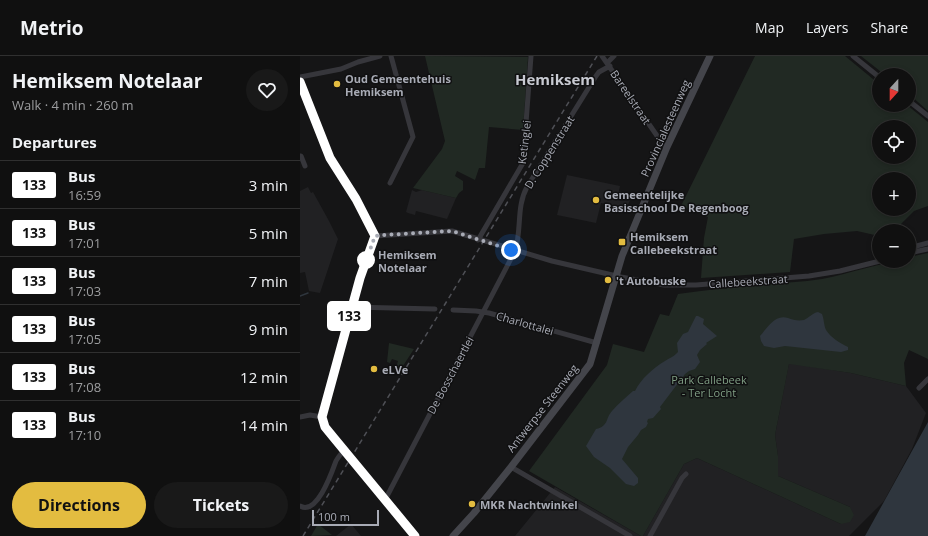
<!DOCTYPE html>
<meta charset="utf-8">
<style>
body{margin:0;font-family:"Open Sans",sans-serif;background:#191919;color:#f1f3f6;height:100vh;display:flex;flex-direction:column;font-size:15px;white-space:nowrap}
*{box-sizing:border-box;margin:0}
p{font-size:13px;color:#9c9d9f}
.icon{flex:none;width:22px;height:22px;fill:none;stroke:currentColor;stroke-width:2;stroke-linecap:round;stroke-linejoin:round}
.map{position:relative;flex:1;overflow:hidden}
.details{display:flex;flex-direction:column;background:#101010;width:300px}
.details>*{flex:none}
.badge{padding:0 8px;border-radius:3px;font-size:14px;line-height:26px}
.needle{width:26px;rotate:201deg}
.controls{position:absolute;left:572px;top:12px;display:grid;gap:8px}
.controls a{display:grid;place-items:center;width:44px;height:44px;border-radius:50%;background:#101010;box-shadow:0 2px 6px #0003,0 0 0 1px #303030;font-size:20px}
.scale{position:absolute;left:12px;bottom:10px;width:67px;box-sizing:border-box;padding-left:4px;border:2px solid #a8abb5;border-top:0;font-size:11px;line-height:14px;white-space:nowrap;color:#a8abb5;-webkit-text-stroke:3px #101011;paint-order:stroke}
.you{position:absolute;width:20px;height:20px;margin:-10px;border:3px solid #fff;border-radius:50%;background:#1a73e8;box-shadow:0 0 0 6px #1a73e833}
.map>.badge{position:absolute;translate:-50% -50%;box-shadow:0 0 0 2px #fff}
h2{padding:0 12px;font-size:15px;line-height:36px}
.round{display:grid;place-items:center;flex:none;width:42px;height:42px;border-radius:21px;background:#191919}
.head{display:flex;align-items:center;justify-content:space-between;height:68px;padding:0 12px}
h1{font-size:19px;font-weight:700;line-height:30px}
.button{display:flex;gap:8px;margin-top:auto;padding:8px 12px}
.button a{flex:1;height:46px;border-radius:24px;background:#e3bc40;color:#111;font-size:16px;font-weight:700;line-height:46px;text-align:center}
.button a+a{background:#191919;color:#f1f3f6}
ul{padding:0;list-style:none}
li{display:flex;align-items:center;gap:12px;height:48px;padding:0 12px;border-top:1px solid #303030}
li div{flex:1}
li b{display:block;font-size:15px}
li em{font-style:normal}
li .badge{min-width:44px;font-weight:700;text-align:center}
header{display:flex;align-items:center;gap:24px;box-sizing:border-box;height:56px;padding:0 20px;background:#101010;border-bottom:1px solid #303030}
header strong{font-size:19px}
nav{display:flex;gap:22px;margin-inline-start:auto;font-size:14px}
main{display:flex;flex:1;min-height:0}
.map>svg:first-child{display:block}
.built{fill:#212123}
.green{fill:#212923;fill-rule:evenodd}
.water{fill:#2f363e}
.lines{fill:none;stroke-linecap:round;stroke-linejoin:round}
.stream{stroke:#2f363e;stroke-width:1.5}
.minor{stroke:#36363b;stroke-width:5}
.tertiary{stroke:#36363b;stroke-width:6}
.secondary{stroke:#44454b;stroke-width:7}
.rail{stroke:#4f5056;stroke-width:1.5;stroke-dasharray:5 4;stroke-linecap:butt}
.line-casing{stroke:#fff;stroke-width:9}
.line{stroke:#fff;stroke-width:6}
.walk{stroke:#a8abb5;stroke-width:4;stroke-dasharray:0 7.2}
.poi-dot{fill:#e3bc40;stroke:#101011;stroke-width:1.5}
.stop-dot{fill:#fff;stroke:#fff;stroke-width:2}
.labels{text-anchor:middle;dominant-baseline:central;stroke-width:3;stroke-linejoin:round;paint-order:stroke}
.poi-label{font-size:11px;font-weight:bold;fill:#a8abb5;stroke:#101011;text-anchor:start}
.street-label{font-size:11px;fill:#a8abb5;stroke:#101011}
.stop-label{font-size:11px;font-weight:bold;fill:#a8abb5;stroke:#101011;text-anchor:start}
.park-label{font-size:11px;fill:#809f85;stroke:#101011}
.district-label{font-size:15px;font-weight:bold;fill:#c8cad2;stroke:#101011}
</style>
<header>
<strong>Metrio</strong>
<nav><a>Map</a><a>Layers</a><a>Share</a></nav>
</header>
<main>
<section class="details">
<div class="head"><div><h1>Hemiksem Notelaar</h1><p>Walk · 4 min · 260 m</p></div><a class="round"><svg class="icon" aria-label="heart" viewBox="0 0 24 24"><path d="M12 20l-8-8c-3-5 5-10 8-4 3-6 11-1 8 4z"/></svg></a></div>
<h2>Departures</h2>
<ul>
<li><span class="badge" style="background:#fff;color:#111">133</span><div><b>Bus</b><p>16:59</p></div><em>3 min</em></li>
<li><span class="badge" style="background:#fff;color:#111">133</span><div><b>Bus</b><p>17:01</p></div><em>5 min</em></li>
<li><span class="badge" style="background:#fff;color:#111">133</span><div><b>Bus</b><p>17:03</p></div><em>7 min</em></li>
<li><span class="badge" style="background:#fff;color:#111">133</span><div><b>Bus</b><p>17:05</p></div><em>9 min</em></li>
<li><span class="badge" style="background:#fff;color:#111">133</span><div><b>Bus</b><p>17:08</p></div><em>12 min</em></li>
<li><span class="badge" style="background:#fff;color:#111">133</span><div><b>Bus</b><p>17:10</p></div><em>14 min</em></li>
</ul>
<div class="button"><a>Directions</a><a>Tickets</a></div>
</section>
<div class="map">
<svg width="628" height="480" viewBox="0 0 628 480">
<rect width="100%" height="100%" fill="#151516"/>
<path class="built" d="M267,119L320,130L319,135L333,139L325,154L314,150L301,147L296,167L257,159Z
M8,131L11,137L13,136L29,165L38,183L20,237L9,235L5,216L0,217V135Z
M112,134L116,136L122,134L156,142L147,163L116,155L115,159L108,157L106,156Z
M489,307L551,317L606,330L626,357L612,393L584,445L549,480H343L384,408L397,402L541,468L550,451L478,420V400L475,379Z
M255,431L341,480H215Z
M51,468L61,480H36Z"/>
<path class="green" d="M125,0L228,1L223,74L189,71L185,112H179L175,124L157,115L155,120L163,125V134L159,137L156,142L113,132L142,93L145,85Z
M455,0H545L579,28V49H607L628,66V150L614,155L594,175H579V180L557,175L524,178L494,183L490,216L401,222L404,182L408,161L381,150ZM579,71H609V101H579ZM579,123H609V153H579Z
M561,0H628V55L609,38V19H585Z
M628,197V303L609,294L604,307L606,330L551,317L489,308L475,379L478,400V420L550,451L554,459L550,466L541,468L397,402L384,408L343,480H341L229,415L307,309L313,288L344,296L360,258L369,260L378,238C406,234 433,231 461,229C481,227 502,226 522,223C551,218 580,205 609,205V201Z
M89,287L114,293L99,316L96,312L98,305L92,303L90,307L87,306Z
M18,468L32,479L11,480Z"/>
<path class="water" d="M518,256L522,258C524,263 524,270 526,274C531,282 540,287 548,291V294L541,296L485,290L474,292L464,290L461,285L460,280C468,271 475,258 488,262C493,264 498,265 504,264C509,262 512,257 518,256Z
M396,260H398L404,263L403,268L417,280L406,287L407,288L400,294L397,299L400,306L395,313L389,315L385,318L360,351L361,353L353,362L348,363L347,366L348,367L346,371L341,374L338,379L328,391L322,403L338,422V427L334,430L326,428L310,412L294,401L286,390L296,373C309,370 305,363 312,355C318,348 326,341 333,335H335C341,323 353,312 365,305C371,301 372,302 378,296L377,287L383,278L388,276Z
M628,366V480H565Z"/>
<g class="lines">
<path class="stream" d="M0,240L8,237"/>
<path class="minor" d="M302,0L362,87L367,91
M553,0L579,21
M308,6L314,0
M0,21L41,13L58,6L80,0
M609,45L628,60
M0,100H1L5,110
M90,127L113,81L91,0
M75,180L152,175L252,205L321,221L364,229H396L509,220L540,215L580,205
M178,184L223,107L231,0
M609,192L628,187
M609,197L628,193
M52,251L135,253
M153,254L176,255L189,257L297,287
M619,332L628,323
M0,361L10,359L22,361
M211,411L330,480
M85,444L215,195C222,174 216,151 227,131L296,20L299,16L310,10
M0,450C17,460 32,416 36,405C38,401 41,398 44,394
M350,480L382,422L386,418"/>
<path class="tertiary" d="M0,26L30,102L56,143L75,180L60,222L22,361L23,367L44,394L115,480"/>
<path class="secondary" d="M153,480L174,457L211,411L290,308L322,200L367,91L410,0"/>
<path class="rail" d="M3,480L297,0"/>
</g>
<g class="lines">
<g class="line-casing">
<path id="line" d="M0,26L30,102L56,143L75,180L60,222L22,361L25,371L34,382L115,480"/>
</g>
<use href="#line" class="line"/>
<path class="walk" d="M66,204L65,208L75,180L84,179L152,175L211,194"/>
</g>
<g class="poi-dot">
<circle cx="37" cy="28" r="4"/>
<circle cx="296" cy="144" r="4"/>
<rect x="318" y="182" width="8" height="8" rx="2"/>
<circle cx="308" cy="224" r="4"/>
<circle cx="74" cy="313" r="4"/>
<circle cx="172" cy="448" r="4"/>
</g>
<circle class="stop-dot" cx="66" cy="204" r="8"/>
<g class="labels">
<g class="poi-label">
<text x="45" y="22">Oud Gemeentehuis<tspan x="45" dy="13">Hemiksem</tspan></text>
<text x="304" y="138">Gemeentelijke<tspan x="304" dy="13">Basisschool De Regenboog</tspan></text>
<text x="330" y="180">Hemiksem<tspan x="330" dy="13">Callebeekstraat</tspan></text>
<text x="316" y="224">'t Autobuske</text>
<text x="82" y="313">eLVe</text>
<text x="180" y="448">MKR Nachtwinkel</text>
</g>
<g class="street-label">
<text transform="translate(331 41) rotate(56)">Bareelstraat</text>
<text transform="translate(365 72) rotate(-66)">Provincialesteenweg</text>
<text transform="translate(224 86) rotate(-83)">Ketinglei</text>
<text transform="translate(249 96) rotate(-58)">D. Coppenstraat</text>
<text transform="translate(448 225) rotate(-4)">Callebeekstraat</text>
<text transform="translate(225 267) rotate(16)">Charlottalei</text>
<text transform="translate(150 319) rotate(-62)">De Bosschaertlei</text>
<text transform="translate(242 352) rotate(-52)">Antwerpse Steenweg</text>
</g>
<g class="stop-label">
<text x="78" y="198">Hemiksem<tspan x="78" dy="13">Notelaar</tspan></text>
</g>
<g class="park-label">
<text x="409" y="323">Park Callebeek<tspan x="409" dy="13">- Ter Locht</tspan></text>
</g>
<g class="district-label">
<text x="255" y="23">Hemiksem</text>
</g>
</g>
</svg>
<div class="controls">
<a><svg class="needle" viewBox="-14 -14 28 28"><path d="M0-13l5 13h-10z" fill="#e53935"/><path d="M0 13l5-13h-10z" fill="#9c9d9f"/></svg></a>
<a><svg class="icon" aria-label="locate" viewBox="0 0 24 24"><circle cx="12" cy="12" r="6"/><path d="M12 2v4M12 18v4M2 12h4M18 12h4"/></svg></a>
<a>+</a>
<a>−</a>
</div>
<div class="scale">100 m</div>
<div class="you" style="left:211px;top:194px"></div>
<b class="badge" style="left:49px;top:260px;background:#fff;color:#111">133</b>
</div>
</main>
